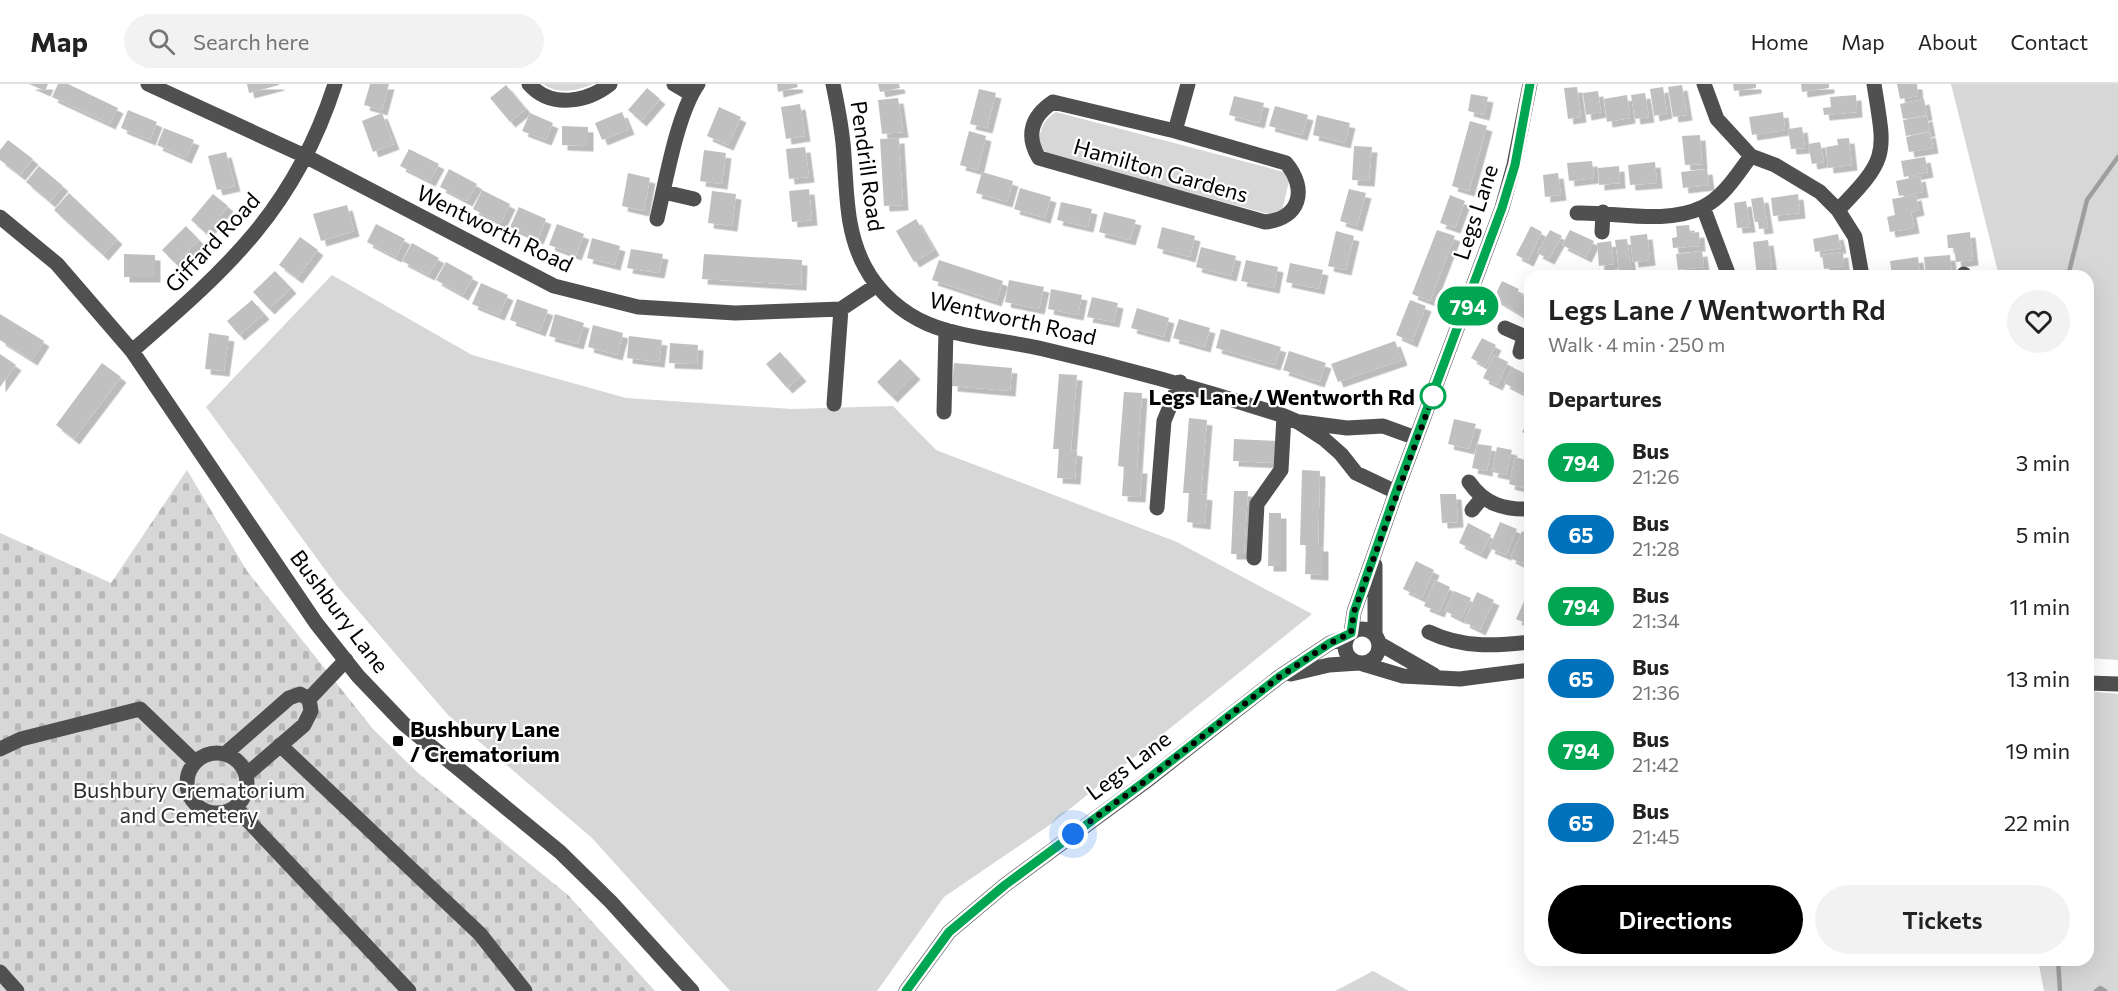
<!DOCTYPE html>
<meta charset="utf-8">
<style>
body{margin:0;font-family:Commissioner,sans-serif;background:#f2f2f2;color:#222;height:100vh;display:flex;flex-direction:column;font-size:22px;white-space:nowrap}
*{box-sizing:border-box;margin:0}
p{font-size:20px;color:#767676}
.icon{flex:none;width:33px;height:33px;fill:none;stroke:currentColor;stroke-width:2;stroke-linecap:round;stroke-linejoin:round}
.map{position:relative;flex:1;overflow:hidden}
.side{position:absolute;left:1524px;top:186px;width:570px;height:696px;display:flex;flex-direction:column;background:#fff;border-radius:18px;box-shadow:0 6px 24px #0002}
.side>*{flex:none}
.badge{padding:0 12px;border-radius:20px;font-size:21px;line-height:39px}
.you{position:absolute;width:30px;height:30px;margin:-15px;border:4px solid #fff;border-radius:50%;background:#1a73e8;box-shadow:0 0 0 9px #1a73e833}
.map>.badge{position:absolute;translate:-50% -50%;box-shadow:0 0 0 3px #fff}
h2{padding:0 24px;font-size:22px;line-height:54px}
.round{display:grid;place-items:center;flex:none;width:63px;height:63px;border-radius:32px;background:#f2f2f2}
.head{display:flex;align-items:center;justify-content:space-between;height:102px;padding:0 24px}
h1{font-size:28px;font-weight:600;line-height:45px}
.action{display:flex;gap:12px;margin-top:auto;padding:12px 24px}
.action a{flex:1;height:69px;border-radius:36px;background:#000;color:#fff;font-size:24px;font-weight:600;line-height:69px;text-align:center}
.action a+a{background:#f2f2f2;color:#222}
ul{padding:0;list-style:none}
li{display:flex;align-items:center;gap:18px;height:72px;padding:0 24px}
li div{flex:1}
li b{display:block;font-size:22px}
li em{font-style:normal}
li .badge{min-width:66px;font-weight:700;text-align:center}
header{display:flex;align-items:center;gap:36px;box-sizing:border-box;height:84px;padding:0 30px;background:#fff;border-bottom:2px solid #e0e0e0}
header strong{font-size:28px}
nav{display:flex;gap:33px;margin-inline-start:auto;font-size:21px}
.search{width:420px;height:54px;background:#f2f2f2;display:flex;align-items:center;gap:15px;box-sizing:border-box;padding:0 21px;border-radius:33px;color:#767676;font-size:22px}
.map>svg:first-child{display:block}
.cemetery{fill:url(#cemetery-stones)}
.park{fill:#d7d7d7}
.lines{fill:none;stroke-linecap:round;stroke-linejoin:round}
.stream{stroke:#9e9e9e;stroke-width:4.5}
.building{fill:#c0c0c0;filter:url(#shadow)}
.minor{stroke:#505050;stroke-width:15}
.line-casing{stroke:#fff;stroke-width:14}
.line{stroke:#00a651;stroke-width:9}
.walk{stroke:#000;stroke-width:6;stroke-dasharray:0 10.8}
.stop-dot{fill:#fff;stroke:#00a651;stroke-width:3}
.poi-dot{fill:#000;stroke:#fff;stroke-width:2}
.labels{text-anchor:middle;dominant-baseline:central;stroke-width:4.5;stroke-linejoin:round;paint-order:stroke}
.street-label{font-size:22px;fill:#000;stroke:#fff}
.stop-label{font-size:22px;font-weight:bold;fill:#000;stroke:#fff;text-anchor:end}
.poi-label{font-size:22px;font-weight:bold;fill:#000;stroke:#fff;text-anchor:start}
.park-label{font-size:22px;fill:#2e2e2e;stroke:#fff}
</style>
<header>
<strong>Map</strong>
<div class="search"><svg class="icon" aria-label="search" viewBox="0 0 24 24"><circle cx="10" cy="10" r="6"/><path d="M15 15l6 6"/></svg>Search here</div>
<nav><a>Home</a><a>Map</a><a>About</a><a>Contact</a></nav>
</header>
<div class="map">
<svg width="2118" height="907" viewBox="0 0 2118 907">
<defs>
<pattern id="cemetery-stones" width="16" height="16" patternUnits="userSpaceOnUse" patternTransform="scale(1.5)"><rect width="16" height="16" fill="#d7d7d7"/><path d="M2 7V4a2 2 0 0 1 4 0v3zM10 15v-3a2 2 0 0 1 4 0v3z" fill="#b7b7b7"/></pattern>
<filter id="shadow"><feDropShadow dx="5.5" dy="5.5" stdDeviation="0" flood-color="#0004"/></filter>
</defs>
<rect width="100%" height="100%" fill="#fff"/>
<path class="cemetery" d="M187,386L247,487L373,645L417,688L568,811L655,907H0V449L111,499Z"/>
<path class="park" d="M543,0H593C577,7 559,11 543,0Z
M1951,0H2118V576L2088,574V192H1999Z
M1056,28L1284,88L1289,97L1282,127L1272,131L1047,70L1039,60C1040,45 1043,36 1056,28Z
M332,191L472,271L626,314L792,325L893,322L936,366L1177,458L1312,530L1051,740L944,813L877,907H730L592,754L448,631L337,502L206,323Z
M2088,607L2118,610V907H2044L2038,876H2088Z
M1373,887L1409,907H1335Z"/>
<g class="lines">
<path class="stream" d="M2068,192L2087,116L2118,73
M2088,640L2091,628
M2058,876L2060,907
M2096,907L2100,904L2105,907"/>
</g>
<path class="building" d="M29,0H48L45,7Z
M58,0H68L118,24L110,40L52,13Z
M247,0H279V1L249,9Z
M370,0H389L382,26L364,21Z
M777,0H797L798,3L778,8Z
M878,0H899L900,4L880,8Z
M1733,0H1756V4L1734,7Z
M1801,0H1829V4L1802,8Z
M1897,0H1917L1918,12L1900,15Z
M506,1L526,25L510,38L490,14Z
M1682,1L1687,31L1673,33L1668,3Z
M1577,3L1581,33L1568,35L1564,4Z
M1663,3L1667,29L1654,32L1650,5Z
M647,4L660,15L641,37L628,26Z
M979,5L996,9L987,44L970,40Z
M1598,7L1601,28L1586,31L1583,9Z
M1645,9L1649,33L1635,35L1631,11Z
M1471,10L1488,13L1484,31L1468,27Z
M1627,11L1630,34L1607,38L1604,15Z
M1856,11L1857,28L1824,31L1823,24L1831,23L1830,13Z
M1234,12L1264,19L1259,39L1229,31Z
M898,14L903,48L882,50L878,16Z
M1924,15L1927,31L1903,35L1900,20Z
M800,20L805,52L786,55L781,23Z
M1275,22L1308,31L1302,51L1269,42Z
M719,23L741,33L728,61L707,52Z
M128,26L157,38L150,56L121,44Z
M622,28L629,45L602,56L595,39Z
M1783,28L1785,46L1752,51L1749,33Z
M382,29L394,60L373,68L362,37Z
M530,29L553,39L546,56L522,47Z
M1317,31L1350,39L1345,59L1313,51Z
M1927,32L1930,47L1906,52L1903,36Z
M1470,37L1487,42L1469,107L1452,102Z
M562,42L588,43V62L562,61Z
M1802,43L1805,64L1791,65L1788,45Z
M164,44L194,56L186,74L157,61Z
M969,47L986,52L978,86L960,81Z
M1930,48L1933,64L1909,68L1906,53Z
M1700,51L1702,80L1685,81L1682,52Z
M899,54L903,121L884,122L880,55Z
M1849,54L1852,81L1828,84L1826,63L1838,61L1837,55Z
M8,56L33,75L20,91L0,76V66Z
M1820,58L1824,78L1812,80L1808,60Z
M1354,62L1372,63L1369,97L1352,96Z
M805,63L809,93L789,95L786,65Z
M409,65L439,80L430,97L400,82Z
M704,66L726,69L722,100L700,97Z
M226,68L235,102L217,106L208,72Z
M1925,73L1928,88L1904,93L1901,77Z
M1592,77L1594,94L1569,97L1567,79Z
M1655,78L1657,99L1630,101L1628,81Z
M39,82L63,102L50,118L26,98Z
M1619,82L1620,99L1599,101L1598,84Z
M449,85L477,100L467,117L440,103Z
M1707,85L1709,101L1683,104L1681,88Z
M982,88L1013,97L1007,118L976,109Z
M628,89L650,94L644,127L622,122Z
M1558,89L1561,111L1545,113L1543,91Z
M1920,92L1923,108L1899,112L1896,97Z
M1020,104L1051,113L1045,134L1014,125Z
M809,105L812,136L792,138L789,107Z
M1349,105L1366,109L1357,142L1340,137Z
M482,106L510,120L501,139L473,125Z
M712,107L736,110L732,142L708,139Z
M69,109L117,155L103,171L54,126Z
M213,110L228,122L206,149L191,136Z
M1798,110L1800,129L1773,132L1771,114Z
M1450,111L1465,117L1455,144L1440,139Z
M1916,111L1919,126L1911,128L1914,144L1890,148L1887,133L1895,131L1892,115Z
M1763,113L1768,144L1759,145L1758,138H1755L1751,115Z
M1746,117L1750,143L1737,144L1734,119Z
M1061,118L1092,125L1088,143L1057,136Z
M347,121L354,147L321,157L313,130Z
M519,123L546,135L538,155L510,143Z
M1104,128L1136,136L1130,156L1099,148Z
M916,135L934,166L914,178L896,147Z
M376,140L405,155L396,173L367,158Z
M557,140L584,150L576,171L549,161Z
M1689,141L1690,149L1699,148L1700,162L1673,164L1672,154L1677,153L1676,142Z
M186,142L199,156L175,179L162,166Z
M1531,142L1542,148L1528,177L1516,171Z
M1162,143L1195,152L1190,173L1157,164Z
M1437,146L1455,152L1430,217L1412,210Z
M1550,146L1562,152L1549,175L1537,169Z
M1570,146L1594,157L1586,173L1562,161Z
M1336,147L1354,152L1346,186L1328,182Z
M1970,148L1973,176L1956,178L1954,164H1948L1947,151Z
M1647,150L1650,176L1633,178L1630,152Z
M1838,150L1841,164L1815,168L1813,155Z
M300,153L318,166L297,194L279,181Z
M592,154L620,162L615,181L587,174Z
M1627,155L1631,186L1619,187L1615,156Z
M1768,156L1773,192H1757L1753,158Z
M1611,157L1614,180L1599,182L1597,159Z
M412,159L439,174L429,191L402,177Z
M1201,163L1236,172L1231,192L1196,183Z
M631,165L663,170L659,189L627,184Z
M1702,167L1704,183L1678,186L1676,170Z
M1843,168L1844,182L1824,185L1822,171Z
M124,170L155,171V193H124Z
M704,170L802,176L801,201L702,195Z
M1950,171L1952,190L1926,192L1924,173Z
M1918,173L1920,192H1892L1890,177Z
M939,176L1003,197L996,217L932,196Z
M1246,176L1278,183L1274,204L1241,197Z
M446,178L473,193L463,211L436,196Z
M1290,179L1323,186L1319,205L1286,198Z
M1843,186L1844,192H1827V189Z
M275,187L291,204L269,225L253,208Z
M1009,196L1044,203L1039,225L1005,218Z
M1502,197L1519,205L1517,209L1530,215L1529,235L1494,214Z
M481,199L508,211L499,231L472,220Z
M1051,205L1082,211L1078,231L1048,225Z
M1092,213L1118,219L1114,238L1087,233Z
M517,215L548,226L540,247L510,236Z
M252,216L264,230L239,251L227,237Z
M1410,216L1426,222L1412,258L1396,251Z
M1137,224L1169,234L1164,253L1131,244Z
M0,230L44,257L32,276L0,256Z
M555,230L584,239L578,260L549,252Z
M1179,235L1210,244L1205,263L1173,254Z
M593,241L623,249L617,271L588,263Z
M1221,245L1281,263L1275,281L1216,264Z
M209,249L229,252L224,287L205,285Z
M629,252L662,256L659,278L627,274Z
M1482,254L1496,261L1485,282L1471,274Z
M1395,257L1402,276L1338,298L1331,280Z
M670,259L698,261L697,280L669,279Z
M1289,267L1326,279L1319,298L1283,286Z
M780,268L801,292L787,304L766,280Z
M0,270L16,281L0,303Z
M1494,271L1508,278L1497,301L1483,294Z
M900,275L915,290L892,313L877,298Z
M102,279L121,293L74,355L56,341Z
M954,279L1012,284L1010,307L952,302Z
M1512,283L1530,292L1525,310L1504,299Z
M1059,290L1077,291L1071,366L1077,367L1075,395L1057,394L1059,365H1053Z
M1124,308L1142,309L1137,384H1142L1140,413L1122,412L1124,383L1118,382Z
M1189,334L1207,336L1201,410L1207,411L1205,440L1187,438L1189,409H1183Z
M1530,334V352L1522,348Z
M1454,335L1476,340L1469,365L1448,360Z
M1234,355L1278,357L1277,379L1233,377Z
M1477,360L1492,362L1487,387L1472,384Z
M1497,363L1512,366L1506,391L1492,388Z
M1515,373L1530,377L1524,404L1509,400Z
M1302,386L1320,387L1318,462H1323V491L1305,490L1306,461H1300Z
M1234,407H1248L1244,470H1231Z
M1440,410H1456L1458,438L1442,439Z
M1269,429H1281V482H1268Z
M1500,438L1517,445L1506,471L1489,464Z
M1468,439L1491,451L1481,470L1459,459Z
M1522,447L1530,451V466L1523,480L1510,474Z
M1416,477L1434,486L1422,514L1403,505Z
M1435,496L1450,503L1439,528L1424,522Z
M1454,507L1471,514L1461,535L1445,527Z
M1477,508L1494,516L1480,546L1464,538Z
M1527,511L1530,512V541L1516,535Z"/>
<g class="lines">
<path class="minor" d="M148,0L307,73L554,202L638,223L735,229L841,225L877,201
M529,0C551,25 587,18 610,0
M674,0L691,10
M833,0C838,24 843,48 844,72C847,110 846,148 865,183C878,208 902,229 928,240C958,253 1009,257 1043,265C1125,284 1204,306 1284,332L1298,338L1324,355L1341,370L1356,389L1396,408
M1704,0L1717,35L1751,72L1775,81L1820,108L1838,126L1855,153L1862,192
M1053,18L1175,47L1286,79C1308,105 1300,135 1265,138L1039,74C1025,51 1032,32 1053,18Z
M1175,47L1188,0
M664,108L694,115
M1703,123L1729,192
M1838,126C1890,73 1885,70 1874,0
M1577,129C1617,128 1666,141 1703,123C1724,113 1738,89 1751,72
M0,133L57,180L132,267L316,539L358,592L404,640L560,768L611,818L692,907
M657,135C666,97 677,30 698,0
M1602,148L1603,128
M1964,190L1965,192
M1505,244L1530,255
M132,267C228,184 295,125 335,0
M1520,268L1524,253
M834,320L841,225
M944,328L946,246
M1301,338L1347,344L1383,342L1416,354
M1469,398C1484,420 1504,426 1530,425
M1157,424L1164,337L1180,298
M1472,426L1482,414
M1254,474L1257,420L1281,386L1284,332
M1375,481V551
M1345 562a17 17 0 1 1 34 0a17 17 0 1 1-34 0Z
M1429,548C1462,564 1495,562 1530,558
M1351,549L1354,528L1396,408L1502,124L1514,81L1530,0
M1380,560L1434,591
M1363,580L1403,592L1460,595L1530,586
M1291,590L1329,581L1359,579
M2088,599L2118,600
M280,661L480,850L525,907
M0,665L21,655L140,625L195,678
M187 699a30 30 0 1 1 60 0a30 30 0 1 1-60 0Z
M225,670L289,614L300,610L309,615
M246,691L304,641L311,627L309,615L346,576
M236,724L409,907
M0,888L17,907
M906,907L949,848L1005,801L1145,698L1279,593L1330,559L1348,552"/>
</g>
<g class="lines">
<g class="line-casing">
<path id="line" d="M906,907L949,848L1005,801L1144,698L1279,593L1330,559L1351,549L1354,528L1396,408L1502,124L1515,81L1530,0"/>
</g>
<use href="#line" class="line"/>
<path class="walk" d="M1073,750L1144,698L1279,593L1330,559L1351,549L1354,528L1433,312"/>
</g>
<circle class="stop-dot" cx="1433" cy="312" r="12"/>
<rect class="poi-dot" x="392" y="651" width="12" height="12" rx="3"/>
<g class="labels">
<g class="street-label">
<text transform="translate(868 82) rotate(82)">Pendrill Road</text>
<text transform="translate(1161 86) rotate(16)">Hamilton Gardens</text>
<text transform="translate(1475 128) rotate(-72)">Legs Lane</text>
<text transform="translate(495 144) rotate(26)">Wentworth Road</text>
<text transform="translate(212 158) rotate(-47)">Giffard Road</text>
<text transform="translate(1013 234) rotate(13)">Wentworth Road</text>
<text transform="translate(340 527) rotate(53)">Bushbury Lane</text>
<text transform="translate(1128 681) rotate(-37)">Legs Lane</text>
</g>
<g class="stop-label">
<text x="1415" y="312">Legs Lane / Wentworth Rd</text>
</g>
<g class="poi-label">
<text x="410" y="644">Bushbury Lane<tspan x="410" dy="25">/ Crematorium</tspan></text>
</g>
<g class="park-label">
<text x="189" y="705">Bushbury Crematorium<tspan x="189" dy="25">and Cemetery</tspan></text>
</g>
</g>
</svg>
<div class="you" style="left:1073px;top:750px"></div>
<b class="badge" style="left:1468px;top:222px;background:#00a651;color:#fff">794</b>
<section class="side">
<div class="head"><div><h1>Legs Lane / Wentworth Rd</h1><p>Walk · 4 min · 250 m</p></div><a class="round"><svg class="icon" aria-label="heart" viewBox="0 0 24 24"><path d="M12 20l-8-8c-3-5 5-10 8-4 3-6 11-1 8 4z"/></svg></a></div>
<h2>Departures</h2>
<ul>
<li><span class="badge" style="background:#00a651;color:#fff">794</span><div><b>Bus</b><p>21:26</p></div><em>3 min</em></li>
<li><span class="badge" style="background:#0072bc;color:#fff">65</span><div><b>Bus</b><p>21:28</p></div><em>5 min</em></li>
<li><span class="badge" style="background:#00a651;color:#fff">794</span><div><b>Bus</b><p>21:34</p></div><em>11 min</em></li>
<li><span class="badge" style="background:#0072bc;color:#fff">65</span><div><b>Bus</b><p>21:36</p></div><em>13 min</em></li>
<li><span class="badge" style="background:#00a651;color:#fff">794</span><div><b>Bus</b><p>21:42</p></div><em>19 min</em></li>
<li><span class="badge" style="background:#0072bc;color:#fff">65</span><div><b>Bus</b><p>21:45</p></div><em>22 min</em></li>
</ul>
<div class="action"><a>Directions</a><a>Tickets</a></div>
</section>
</div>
